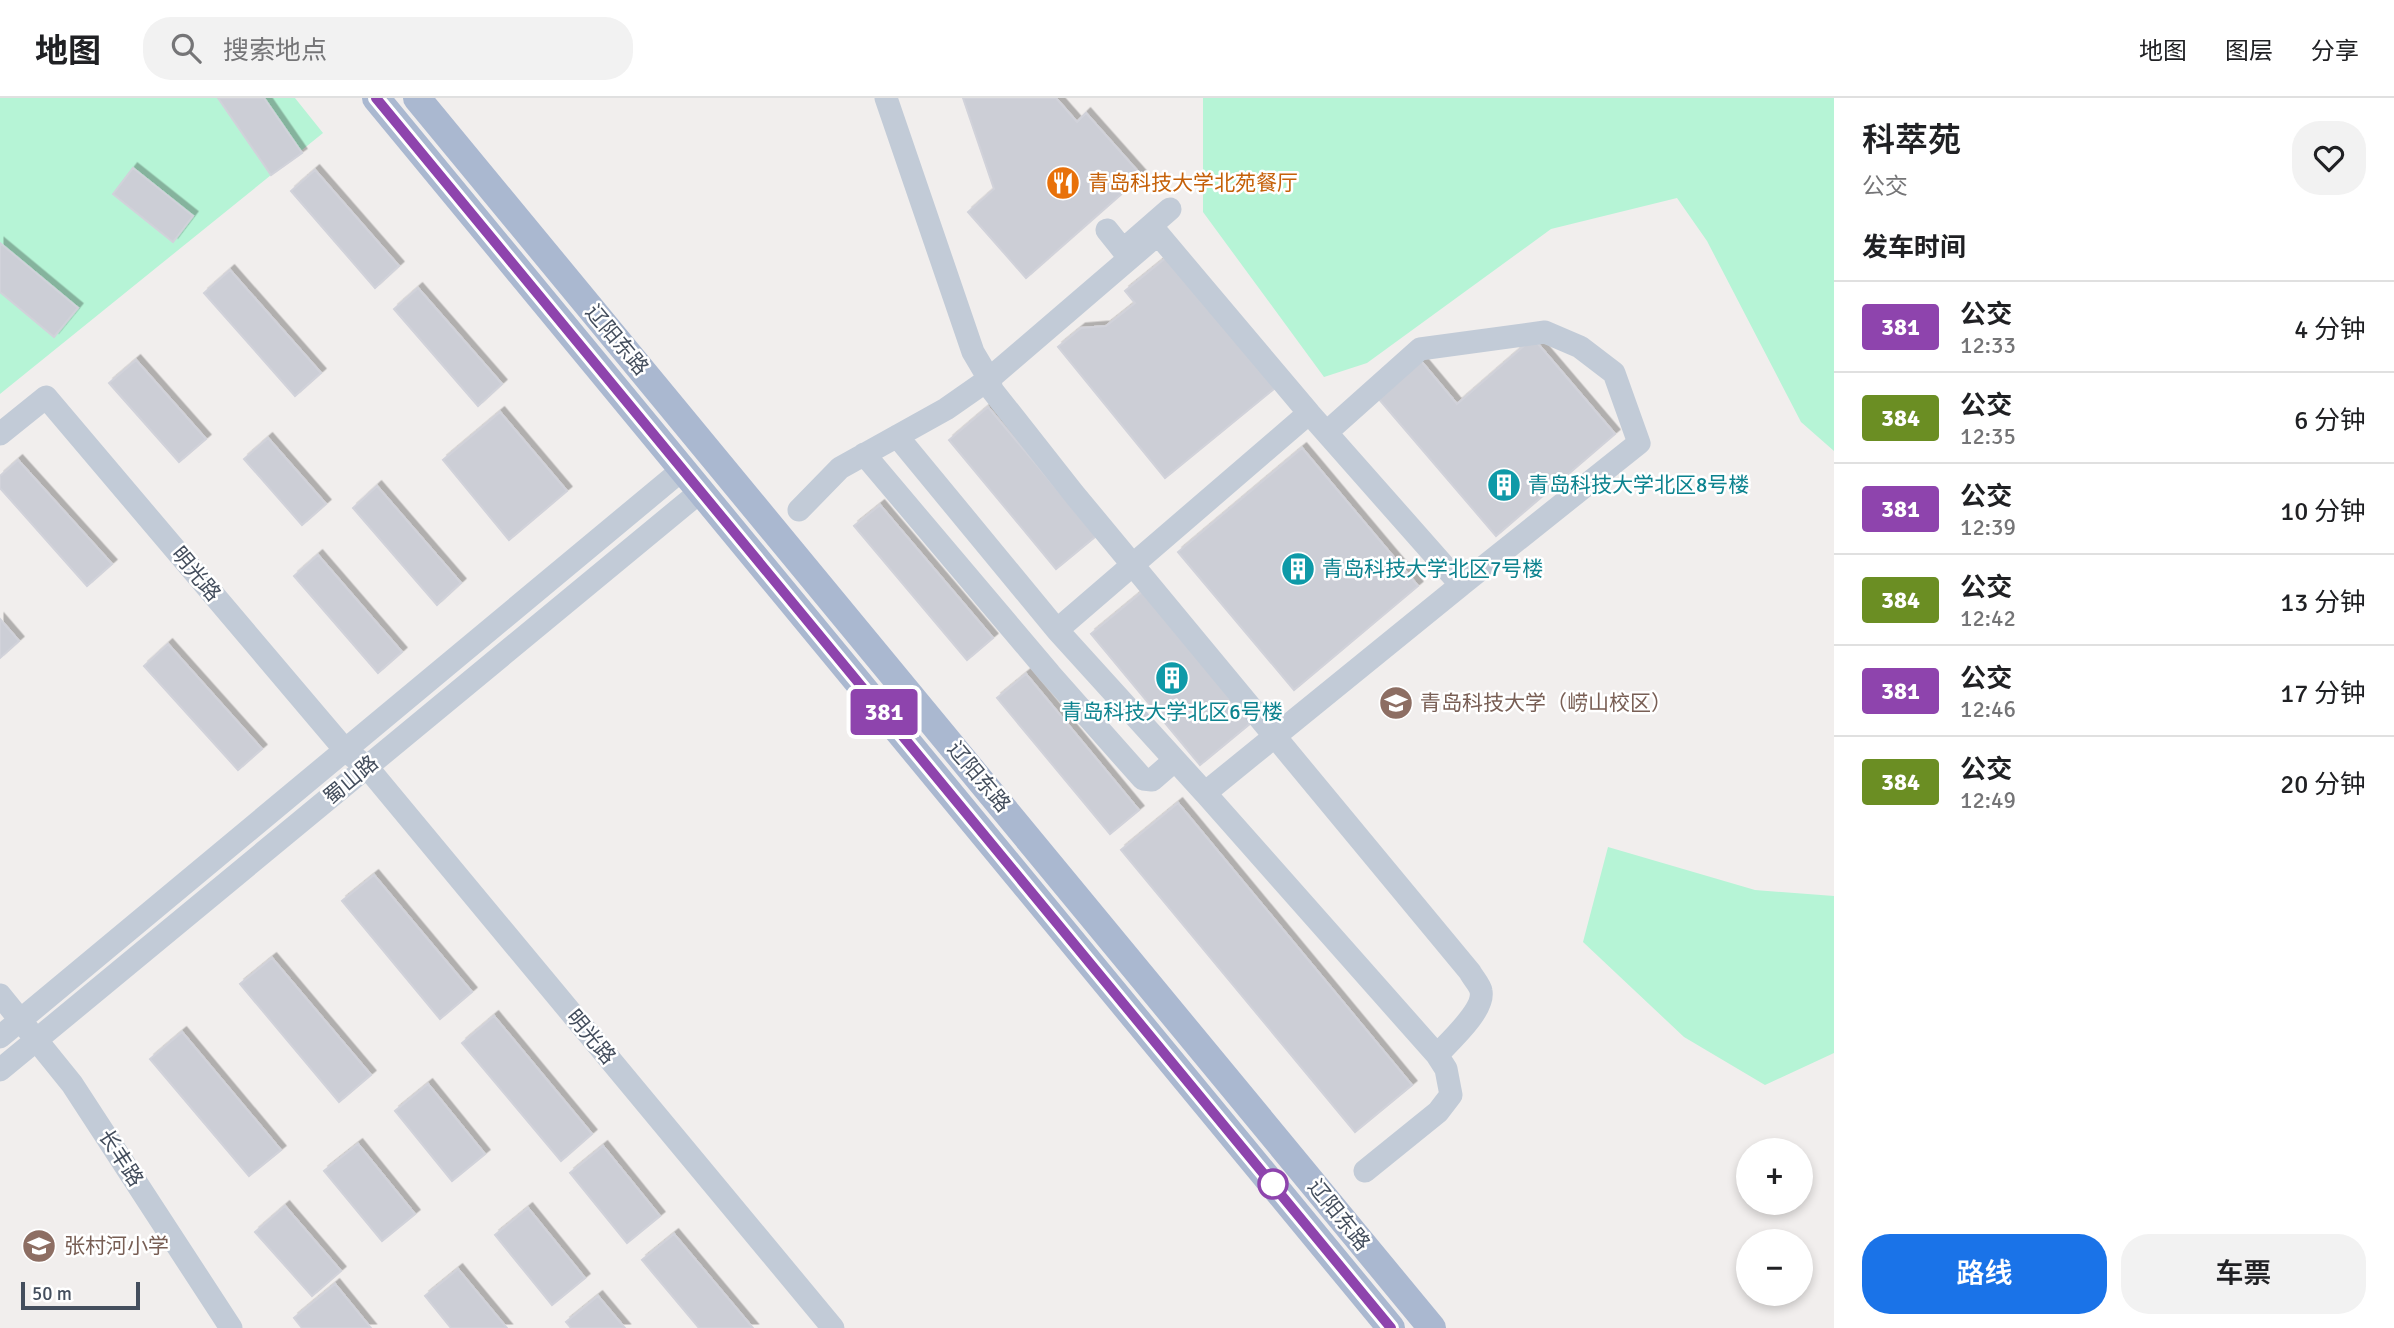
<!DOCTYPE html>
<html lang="zh">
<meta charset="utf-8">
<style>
body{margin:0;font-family:Signika,"Noto Sans SC",sans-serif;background:#f2f2f2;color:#202124;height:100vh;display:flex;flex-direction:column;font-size:26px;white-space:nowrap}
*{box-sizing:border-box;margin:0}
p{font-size:23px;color:#757577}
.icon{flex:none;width:38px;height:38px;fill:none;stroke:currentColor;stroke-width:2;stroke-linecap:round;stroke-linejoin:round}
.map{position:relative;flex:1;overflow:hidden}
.panel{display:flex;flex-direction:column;background:#fff;width:560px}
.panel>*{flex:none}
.badge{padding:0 14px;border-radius:5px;font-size:24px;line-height:46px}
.controls{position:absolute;left:1736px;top:1040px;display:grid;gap:14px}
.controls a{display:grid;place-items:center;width:77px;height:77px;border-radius:50%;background:#fff;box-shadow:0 4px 10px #0003;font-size:35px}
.scale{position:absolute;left:21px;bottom:18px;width:119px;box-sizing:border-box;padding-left:7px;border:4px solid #444e5d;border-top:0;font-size:19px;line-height:24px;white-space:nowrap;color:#444e5d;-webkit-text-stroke:5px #fff;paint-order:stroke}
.map>.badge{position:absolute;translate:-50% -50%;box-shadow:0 0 0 4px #fff}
h2{padding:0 28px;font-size:26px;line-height:63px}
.round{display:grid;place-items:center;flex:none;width:74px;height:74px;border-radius:28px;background:#f2f2f2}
.overview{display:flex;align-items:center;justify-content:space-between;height:119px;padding:0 28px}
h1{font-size:33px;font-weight:600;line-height:52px}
.button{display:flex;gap:14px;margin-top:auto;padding:14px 28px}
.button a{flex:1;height:80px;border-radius:28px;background:#1a73e8;color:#fff;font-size:28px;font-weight:600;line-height:80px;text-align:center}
.button a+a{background:#f2f2f2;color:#202124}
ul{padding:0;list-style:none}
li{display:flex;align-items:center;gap:21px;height:91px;padding:0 28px;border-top:2px solid #e0e0e0}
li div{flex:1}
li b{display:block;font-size:26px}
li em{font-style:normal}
li .badge{min-width:77px;font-weight:700;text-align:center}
header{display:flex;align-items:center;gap:42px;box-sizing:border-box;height:98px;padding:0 35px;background:#fff;border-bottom:2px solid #e0e0e0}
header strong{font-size:33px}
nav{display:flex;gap:38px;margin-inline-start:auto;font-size:24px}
.search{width:490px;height:63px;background:#f2f2f2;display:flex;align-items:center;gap:18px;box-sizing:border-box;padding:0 24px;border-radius:28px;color:#757577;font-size:26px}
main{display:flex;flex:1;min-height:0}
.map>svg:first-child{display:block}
.green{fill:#b6f4d6}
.building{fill:#ccced6;stroke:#d1d2da;stroke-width:2;filter:url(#shadow)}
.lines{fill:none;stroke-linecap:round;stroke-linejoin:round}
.minor{stroke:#c2cbd7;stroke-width:23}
.major{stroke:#aab8d0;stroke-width:28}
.line-casing{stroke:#fff;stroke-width:16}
.line{stroke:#8e44ad;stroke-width:10}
.stop-dot{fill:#fff;stroke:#8e44ad;stroke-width:3.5}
.labels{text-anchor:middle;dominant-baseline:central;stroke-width:5;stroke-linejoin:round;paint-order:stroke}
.food-label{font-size:21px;fill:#c56008;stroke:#fff;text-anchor:start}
.street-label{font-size:21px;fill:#444e5d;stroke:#fff}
.culture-label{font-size:21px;fill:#0d838f;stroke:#fff;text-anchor:start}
.education-label{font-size:21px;fill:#785e54;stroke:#fff;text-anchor:start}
</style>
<header>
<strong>地图</strong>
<div class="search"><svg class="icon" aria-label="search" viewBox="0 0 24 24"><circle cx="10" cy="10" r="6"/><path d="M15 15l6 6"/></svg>搜索地点</div>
<nav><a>地图</a><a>图层</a><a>分享</a></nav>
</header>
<main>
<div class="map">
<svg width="1834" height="1230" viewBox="0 0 1834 1230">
<defs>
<filter id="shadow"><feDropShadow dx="4.5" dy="-4.5" stdDeviation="0" flood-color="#0004"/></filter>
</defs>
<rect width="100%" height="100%" fill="#f1eeed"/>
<path class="green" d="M0,0H295L323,35L0,296Z
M1203,0H1834V353L1801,324L1707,143L1677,100L1551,131L1367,265L1324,279L1203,114Z
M1608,749L1755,792L1834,798V955L1765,987L1684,939L1583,844Z"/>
<path class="building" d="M218,0H264L302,55L271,77Z
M963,0H1056L1077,24L1086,15L1142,78L1026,180L968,114L994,91Z
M133,70L193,118L173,144L113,96Z
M315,72L399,168L375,190L291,93Z
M0,145L78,210L54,239L0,194Z
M1173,154L1280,286L1165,380L1058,249L1081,230L1106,228L1135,205L1125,193Z
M230,172L321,275L295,298L204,195Z
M418,190L502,286L478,308L394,211Z
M1533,240L1615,336L1496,438L1378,300L1421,263L1457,306Z
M136,262L206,341L179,364L109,285Z
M988,309L1096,438L1056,471L949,342Z
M500,314L567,393L509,442L443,362Z
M268,340L326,406L302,427L244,361Z
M1302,350L1418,488L1294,592L1178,454Z
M18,362L112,466L87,488L0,390V378Z
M377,388L461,485L437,507L353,410Z
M880,407L993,540L967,562L854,428Z
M318,457L402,554L378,575L294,478Z
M1143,493L1252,624L1200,667L1091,536Z
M0,521L19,543L0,560Z
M168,546L262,651L238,672L144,568Z
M1026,576L1139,712L1110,736L997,600Z
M1178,705L1412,987L1355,1034L1121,752Z
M374,777L472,894L440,921L342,803Z
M272,860L371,977L339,1004L240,886Z
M494,918L592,1036L561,1063L462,945Z
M182,934L281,1052L249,1078L150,961Z
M428,986L485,1056L452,1083L395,1013Z
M358,1046L415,1116L382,1143L324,1073Z
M603,1048L660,1118L627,1145L570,1075Z
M285,1108L341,1173L312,1198L255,1134Z
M528,1110L585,1180L552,1207L495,1137Z
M674,1136L753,1230H699L642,1162Z
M458,1171L507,1230H451L425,1198Z
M335,1186L371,1230H302L294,1220Z
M598,1198L625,1230H571L566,1224Z"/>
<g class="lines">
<path class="minor" d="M886,0L973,254L989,281L992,292L1074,396L1470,874C1473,880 1480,887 1481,893C1485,912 1449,944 1437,957
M1107,132L1123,152L1170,111
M1327,334L1420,251L1545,234L1580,249L1614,275L1639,345L1461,487
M0,336L46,299L346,653L367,669L833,1230
M897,338L1057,532L1205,695L1461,487L1309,315
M864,356L1050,576L1143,681L1152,682L1175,662
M799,412L840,370L946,311L989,281L1158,136L1309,315L1057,532
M1205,695L1437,957L1446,971L1451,997L1438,1014L1365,1073
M0,897L72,986L231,1230
M0,939L683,371
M0,972L701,393"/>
<path class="major" d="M376,0L1391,1230
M417,0L1432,1230"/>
</g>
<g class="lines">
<g class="line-casing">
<path id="line" d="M376,0L1391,1230"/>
</g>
<use href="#line" class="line"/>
</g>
<defs>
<g id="restaurant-disc" transform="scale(1.75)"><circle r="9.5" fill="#e8710a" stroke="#fff"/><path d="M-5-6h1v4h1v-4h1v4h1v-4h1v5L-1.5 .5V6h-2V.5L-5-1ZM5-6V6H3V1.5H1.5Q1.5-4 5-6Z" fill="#fff"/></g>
<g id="building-disc" transform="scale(1.75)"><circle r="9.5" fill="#0f9aa8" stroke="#fff"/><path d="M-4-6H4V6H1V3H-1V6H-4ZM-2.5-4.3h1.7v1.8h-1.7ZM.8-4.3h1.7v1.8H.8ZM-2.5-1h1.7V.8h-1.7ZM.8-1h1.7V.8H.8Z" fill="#fff"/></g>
<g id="university-disc" transform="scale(1.75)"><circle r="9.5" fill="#8d6e63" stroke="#fff"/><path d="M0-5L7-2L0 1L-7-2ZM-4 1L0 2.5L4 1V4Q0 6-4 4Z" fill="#fff"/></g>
<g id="school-disc" transform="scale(1.75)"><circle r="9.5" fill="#8d6e63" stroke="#fff"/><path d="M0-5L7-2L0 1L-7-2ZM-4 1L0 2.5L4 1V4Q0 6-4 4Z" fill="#fff"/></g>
</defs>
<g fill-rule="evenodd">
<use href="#restaurant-disc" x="1063" y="85"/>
<use href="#building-disc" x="1504" y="387"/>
<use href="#building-disc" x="1298" y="471"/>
<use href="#building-disc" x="1172" y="580"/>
<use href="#university-disc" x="1396" y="605"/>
<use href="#school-disc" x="39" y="1148"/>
</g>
<circle class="stop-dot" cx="1273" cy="1086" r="14"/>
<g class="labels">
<g class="food-label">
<text x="1088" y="85">青岛科技大学北苑餐厅</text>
</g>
<g class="street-label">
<text transform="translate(617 242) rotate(50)">辽阳东路</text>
<text transform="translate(196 476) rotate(50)">明光路</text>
<text transform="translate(979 679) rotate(50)">辽阳东路</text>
<text transform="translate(351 682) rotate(-40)">蜀山路</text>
<text transform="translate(591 939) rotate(50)">明光路</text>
<text transform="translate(121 1060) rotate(57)">长丰路</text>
<text transform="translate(1339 1117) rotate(51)">辽阳东路</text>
</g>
<g class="culture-label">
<text x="1528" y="387">青岛科技大学北区8号楼</text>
<text x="1322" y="471">青岛科技大学北区7号楼</text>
<text x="1172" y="614" text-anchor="middle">青岛科技大学北区6号楼</text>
</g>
<g class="education-label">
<text x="1420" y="605">青岛科技大学（崂山校区）</text>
<text x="64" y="1148">张村河小学</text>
</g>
</g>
</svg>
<div class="controls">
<a>+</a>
<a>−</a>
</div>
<div class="scale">50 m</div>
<b class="badge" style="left:884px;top:614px;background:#8e44ad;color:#fff">381</b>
</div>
<section class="panel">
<div class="overview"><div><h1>科萃苑</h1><p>公交</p></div><a class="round"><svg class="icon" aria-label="heart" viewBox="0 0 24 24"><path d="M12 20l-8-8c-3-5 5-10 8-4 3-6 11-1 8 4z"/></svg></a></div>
<h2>发车时间</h2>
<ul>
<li><span class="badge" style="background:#8e44ad;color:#fff">381</span><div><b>公交</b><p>12:33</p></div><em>4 分钟</em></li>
<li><span class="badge" style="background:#6b8e23;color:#fff">384</span><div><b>公交</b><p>12:35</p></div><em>6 分钟</em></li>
<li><span class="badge" style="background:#8e44ad;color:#fff">381</span><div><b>公交</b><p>12:39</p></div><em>10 分钟</em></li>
<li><span class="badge" style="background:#6b8e23;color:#fff">384</span><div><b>公交</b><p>12:42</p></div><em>13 分钟</em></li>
<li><span class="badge" style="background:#8e44ad;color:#fff">381</span><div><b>公交</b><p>12:46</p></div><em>17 分钟</em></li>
<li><span class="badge" style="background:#6b8e23;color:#fff">384</span><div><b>公交</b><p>12:49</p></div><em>20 分钟</em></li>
</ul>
<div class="button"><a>路线</a><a>车票</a></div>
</section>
</main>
